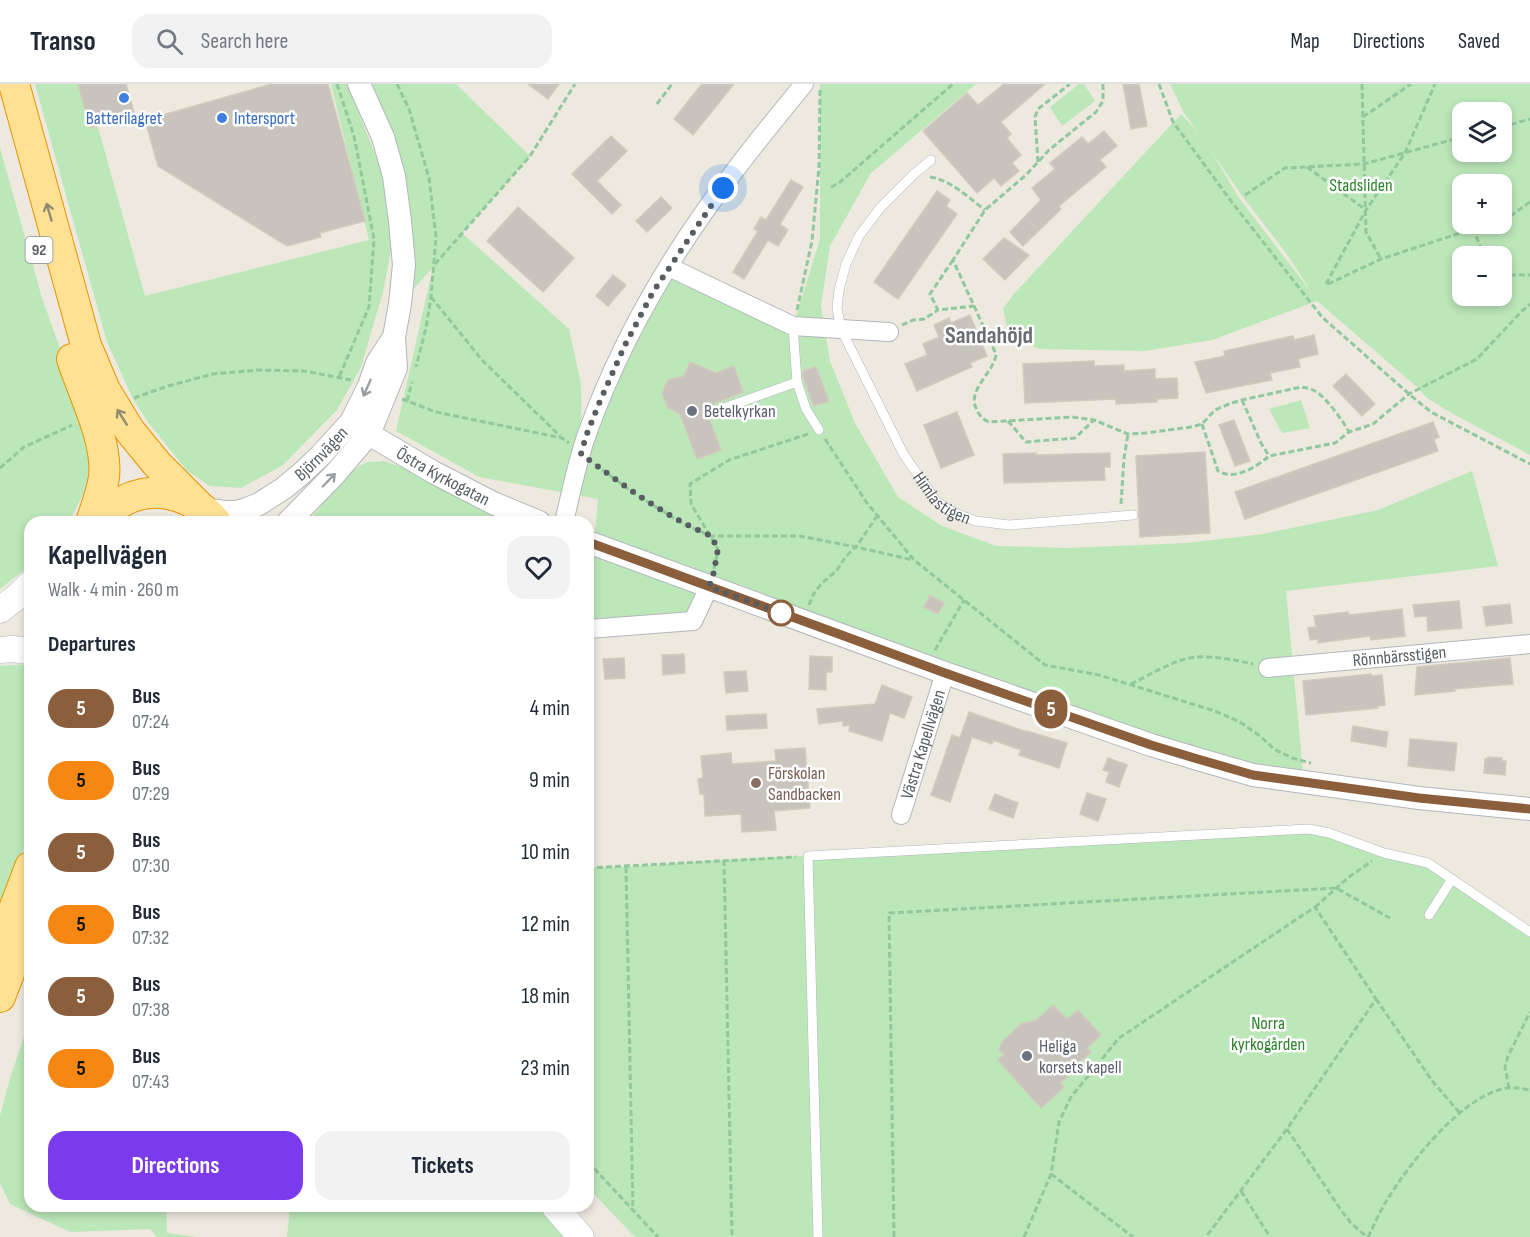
<!DOCTYPE html>
<meta charset="utf-8">
<style>
body{margin:0;font-family:"Sofia Sans Condensed",sans-serif;background:#f2f2f3;color:#1f2937;height:100vh;display:flex;flex-direction:column;font-size:22px;white-space:nowrap}
*{box-sizing:border-box;margin:0}
p{font-size:20px;color:#747a83}
.icon{flex:none;width:33px;height:33px;fill:none;stroke:currentColor;stroke-width:2;stroke-linecap:round;stroke-linejoin:round}
.map{position:relative;flex:1;overflow:hidden}
.side{position:absolute;left:24px;top:432px;width:570px;height:696px;display:flex;flex-direction:column;background:#fff;border-radius:18px;box-shadow:0 3px 9px #0003}
.side>*{flex:none}
.badge{padding:0 12px;border-radius:20px;font-size:21px;line-height:39px}
.fabs{position:absolute;left:1452px;top:18px;display:grid;gap:12px}
.fabs a{display:grid;place-items:center;width:60px;height:60px;border-radius:12px;background:#fff;box-shadow:0 3px 9px #0003;font-size:30px}
.you{position:absolute;width:30px;height:30px;margin:-15px;border:4px solid #fff;border-radius:50%;background:#1a73e8;box-shadow:0 0 0 9px #1a73e833}
.map>.badge{position:absolute;translate:-50% -50%;box-shadow:0 0 0 3px #fff}
h2{padding:0 24px;font-size:22px;line-height:54px}
.round{display:grid;place-items:center;flex:none;width:63px;height:63px;border-radius:18px;background:#f2f2f3}
.headline{display:flex;align-items:center;justify-content:space-between;height:102px;padding:0 24px}
h1{font-size:28px;font-weight:700;line-height:45px}
.primary-button{display:flex;gap:12px;margin-top:auto;padding:12px 24px}
.primary-button a{flex:1;height:69px;border-radius:18px;background:#7c3aed;color:#fff;font-size:24px;font-weight:700;line-height:69px;text-align:center}
.primary-button a+a{background:#f2f2f3;color:#1f2937}
ul{padding:0;list-style:none}
li{display:flex;align-items:center;gap:18px;height:72px;padding:0 24px}
li div{flex:1}
li b{display:block;font-size:22px}
li em{font-style:normal}
li .badge{min-width:66px;font-weight:700;text-align:center}
header{display:flex;align-items:center;gap:36px;box-sizing:border-box;height:84px;padding:0 30px;background:#fff;border-bottom:2px solid #e0e1e3}
header strong{font-size:28px}
nav{display:flex;gap:33px;margin-inline-start:auto;font-size:21px}
.search{width:420px;height:54px;background:#f2f2f3;display:flex;align-items:center;gap:15px;box-sizing:border-box;padding:0 21px;border-radius:18px;color:#747a83;font-size:22px}
.map>svg:first-child{display:block}
.green{fill:#bce7b9;fill-rule:evenodd}
.building{fill:#c8c3bc;stroke:#d2cabd;stroke-width:1.5}
.lines{fill:none;stroke-linecap:round;stroke-linejoin:round}
.service-casing{stroke:#b2b7bb;stroke-width:10}
.minor-casing{stroke:#b2b7bb;stroke-width:20}
.tertiary-casing{stroke:#b2b7bb;stroke-width:24}
.secondary-casing{stroke:#b5bac0;stroke-width:27}
.trunk-casing{stroke:#ec9300;stroke-width:32}
.path{stroke:#92c89e;stroke-width:3;stroke-dasharray:6 3;stroke-linecap:butt}
.service{stroke:#fff;stroke-width:9}
.minor{stroke:#fff;stroke-width:18}
.tertiary{stroke:#fff;stroke-width:22}
.secondary{stroke:#fff;stroke-width:26}
.trunk{stroke:#ffe193;stroke-width:30}
.oneway{stroke:#928b73}
.oneway2{stroke:#9b9ea1}
.line-casing{stroke:#fff;stroke-width:14}
.line{stroke:#8b5e3c;stroke-width:9}
.walk{stroke:#585d62;stroke-width:6;stroke-dasharray:0 10.8}
.shop-dot{fill:#3f7fe0;stroke:#fff;stroke-width:2}
.worship-dot{fill:#6b7280;stroke:#fff;stroke-width:2}
.stop-dot{fill:#fff;stroke:#8b5e3c;stroke-width:3}
.education-dot{fill:#8d6e63;stroke:#fff;stroke-width:2}
.labels{text-anchor:middle;dominant-baseline:central;stroke-width:5;stroke-linejoin:round;paint-order:stroke}
.shield{fill:#fff;stroke:#8a8e91;stroke-width:1.5}
.shield-label{font-size:16px;font-weight:bold;fill:#585d62}
.shop-label{font-size:18px;fill:#366cbe;stroke:#fff}
.park-label{font-size:18px;fill:#2f832e;stroke:#fff}
.worship-label{font-size:18px;fill:#5b616d;stroke:#fff;text-anchor:start}
.street-label{font-size:18px;fill:#585d62;stroke:#fff}
.education-label{font-size:18px;fill:#785e54;stroke:#fff;text-anchor:start}
.district-label{font-size:24px;font-weight:bold;fill:#696f74;stroke:#fff}
</style>
<header>
<strong>Transo</strong>
<div class="search"><svg class="icon" aria-label="search" viewBox="0 0 24 24"><circle cx="10" cy="10" r="6"/><path d="M15 15l6 6"/></svg>Search here</div>
<nav><a>Map</a><a>Directions</a><a>Saved</a></nav>
</header>
<div class="map">
<svg width="1530" height="1153" viewBox="0 0 1530 1153">
<rect width="100%" height="100%" fill="#ede9df"/>
<path class="green" d="M35,0H86L145,212L369,156L331,0H347L386,97L391,166L383,208L361,283L337,326L283,381L241,404L210,402L187,387L148,338L133,315L107,258Z
M359,0H456L530,72L462,149L569,245L581,300L582,368L669,183L793,242L820,155V0H976L871,89L830,162L821,222L830,277L855,339L898,413L942,442L996,462L1068,464L1187,459L1263,450L1378,426L1472,387L1498,482L1286,507L1304,698L1253,691L709,503L693,537L588,545V469L594,460L598,415L479,393L396,347L433,183L400,220V137Z
M1079,0H1084L1095,17L1062,42L1050,23Z
M1170,0H1530V371L1455,331L1427,314L1417,303L1317,217L1212,256L1145,267L1039,265L1017,255L1007,243L1003,225L1012,212L1181,30L1198,48L1184,29ZM1462,28H1502V68H1462ZM1211,67L1243,113L1289,173L1312,209L1239,114ZM1462,100H1502V140H1462ZM1462,172H1502V212H1462Z
M0,64L42,214L88,343L94,387L74,429L66,438H30V481L0,505Z
M1301,316L1310,344L1282,349L1269,325Z
M384,377L405,384L508,438H308C320,423 348,386 365,379C371,377 378,378 384,377Z
M29,580L30,581V750L0,823V582Z
M1309,745L1428,779L1530,848V1153H635L588,1104V783H626L724,776Z
M30,935V1122H166L167,1149L197,1153H157L150,1145L70,1148L10,1120L0,1099V1032L10,994Z
M290,1122H554L581,1153H287Z"/>
<path class="building" d="M78,0H126L135,32L90,44Z
M272,0H328L365,137L320,149L321,153L287,162L158,82L145,36Z
M528,0H559L548,15Z
M702,0H734L693,51L674,35Z
M1004,0H1045L1001,38L1011,50L1007,54L1021,71L1012,79L1019,87L1001,102L994,94L977,109L923,47L967,9L978,21Z
M1123,0H1139L1147,42L1131,45Z
M1104,47L1117,62L1100,76L1106,83L1059,122L1061,125L1023,162L1010,148L1041,116L1032,104L1055,85L1050,79L1082,53L1088,60Z
M611,52L627,67L597,97L621,121L612,130L572,90Z
M791,96L803,103L780,140L788,146L778,162L768,156L744,195L733,188L758,147L754,145L761,133L766,136Z
M937,107L950,116L946,122L957,130L898,215L874,198Z
M661,113L672,124L647,148L636,137Z
M518,123L574,174L543,208L487,157Z
M1004,154L1029,171L1005,196L983,175Z
M613,191L626,201L608,222L596,212Z
M970,231L987,272L970,279L972,283L917,307L905,280L927,271L923,260L939,253L934,241L949,234L951,239Z
M1314,251L1318,270L1298,275L1300,283L1270,289L1272,296L1206,309L1195,278L1225,272L1224,267L1293,252L1294,256Z
M1094,277V282L1124,281V287L1155,285V295L1177,294L1178,314L1157,315V318L1116,320V315L1025,319L1023,280Z
M690,278L716,289L734,282L743,308L715,319L708,332L721,366L697,375L680,330L668,324L662,309L668,296L684,292Z
M816,283L829,317L814,322L803,293V287Z
M1346,290L1375,320L1362,332L1333,302Z
M957,328L974,371L941,384L924,341Z
M1234,336L1250,377L1235,382L1219,341Z
M1433,338L1439,353L1434,355L1438,367L1245,435L1235,408Z
M1205,368L1210,449L1140,453L1136,372Z
M1036,369V371L1110,369V383H1104L1105,396L1004,399L1003,370Z
M930,511L944,519L938,530L924,523Z
M1459,517L1462,544L1428,547L1427,532L1415,533L1413,521Z
M1510,520L1512,539L1486,542L1483,523Z
M1402,525L1405,552L1371,556L1370,552L1318,559V555L1310,556L1308,544L1316,543L1314,532L1348,528L1349,531Z
M684,570L685,589L663,591L662,571Z
M810,572L832,573V588H826V606L809,605Z
M624,574L625,594L605,595L603,575Z
M1510,574L1513,600L1455,605V607L1415,611L1417,583Z
M746,587L748,607L726,609L724,588Z
M1371,590V592L1382,591L1385,621L1377,622L1378,624L1306,631L1303,597Z
M882,601L912,613L904,634L890,629L882,657L849,647L850,641L843,642V637L819,640L817,625L875,620Z
M969,628L1027,648V647L1067,659L1059,684L1019,671L1021,666L993,656L992,660L972,653L950,718L931,711L952,651L960,654Z
M766,630L767,644L727,646L726,632Z
M1353,642L1388,648L1386,663L1351,657Z
M1410,655L1457,659L1454,687L1408,682Z
M805,664L810,724L774,727L776,746L742,748L741,730L705,732L704,710H700L698,695L703,694L701,672L731,669L732,680L776,677L775,666Z
M1488,673L1502,674V677H1506L1505,691L1484,689L1485,675H1488Z
M1108,674L1127,681L1119,703L1106,698L1109,688L1103,686Z
M1087,709L1106,715L1098,737L1080,730Z
M995,710L1018,719L1013,734L989,725Z
M1053,921L1067,935L1078,926L1101,951L1087,964L1091,968L1066,991L1068,993L1060,999L1064,1003L1041,1024L998,976L1004,971L999,965L1002,958L1021,940L1037,936Z"/>
<g class="lines">
<g class="service-casing">
<g id="service">
<path id="s1" d="M931,76L914,90L880,124L859,152L846,180L839,206L837,224L841,245L904,371L937,418L952,428L976,437L1009,441L1133,431"/>
<path d="M793,242L797,298L806,325L819,346"/>
<path d="M721,325L797,298"/>
<path d="M1429,831L1452,795"/>
<path d="M818,1153L808,772L1309,745L1329,749L1384,769L1428,779L1530,848"/>
</g>
</g>
<g class="minor-casing">
<g id="minor">
<path d="M669,183L793,242L889,248"/>
<path d="M564,438C571,409 577,378 587,350C621,255 674,165 736,85C758,56 781,28 804,0"/>
<path d="M588,545L693,537L709,503"/>
<path id="s2" d="M1268,584L1530,560"/>
<path id="s3" d="M901,731L945,589"/>
</g>
</g>
<g class="tertiary-casing">
<g id="tertiary">
<path id="s4" d="M358,342L369,350L433,388L493,419L539,438"/>
<path id="s5" d="M203,425L225,428H236L247,425L259,420L284,404L302,389L320,372L351,338L369,302L377,279L394,253"/>
<path d="M288,438L335,390L369,350L396,284L394,253L400,220L404,181L400,137L394,92L383,53L359,0"/>
<path d="M588,458L945,589L1151,661L1201,676L1253,691L1304,698L1419,714L1530,725"/>
</g>
</g>
<g class="secondary-casing">
<path id="secondary" d="M0,526L18,512L30,500
M0,566L12,565L30,567
M554,1122L581,1153"/>
</g>
<g class="trunk-casing">
<path id="trunk" d="M14,0L86,261L105,306L130,347L157,380L198,421
M72,275C83,309 108,357 104,393C102,408 96,423 91,438
M92,438C104,429 117,419 132,413C162,402 196,414 216,438
M0,862L30,783
M0,913L28,840"/>
</g>
<path class="path" d="M337,0L354,52L374,155L369,223L339,293
M397,0L409,25L429,94L436,153L431,213L426,244L416,283
M1103,0V17L1096,28L1049,66L1026,91L985,126L953,176L996,270C995,287 967,306 976,324C979,331 982,335 989,338L1072,333L1094,336L1128,350L1146,349L1191,343L1202,340L1215,326L1229,320L1242,316L1301,303C1306,304 1310,304 1315,307C1326,313 1343,337 1349,348
M1159,0L1173,38L1231,117L1322,233L1409,310L1431,328L1530,380
M1362,0L1366,148L1381,175
M657,20L672,0
M1363,33L1411,0
M1502,43L1530,35
M1038,78L1035,33L1038,25L1070,0
M1307,83L1366,126
M930,93C951,96 969,114 985,126
M831,103L839,99L953,0
M1245,111L1285,84L1364,80L1462,53
M1502,135L1509,133L1530,118
M1473,144L1484,172
M953,176L930,210L938,226L974,222
M435,180L530,72L575,0
M1502,187L1508,191H1530
M1326,200L1366,126L1405,69L1435,0
M1328,200L1381,175L1488,140
M431,213L482,276L560,352
M797,226L812,157L819,83L820,6
M902,241L913,236L924,235L938,226
M134,314L168,302L213,290L258,286L305,287L351,296
M402,315L436,328L562,354L569,359
M1242,316L1261,359L1269,372
M407,317L412,298
M1008,337L1026,358L1075,354L1094,336
M1202,340L1218,387C1235,397 1256,383 1269,372L1335,359L1349,348L1373,340L1409,310L1477,275L1522,227L1530,220
M825,355L867,419L914,476L1045,581L1099,591L1215,627L1240,638L1260,652L1274,665L1292,674L1311,679
M595,380L632,408L685,441L711,452H800L856,463L913,476
M0,384L24,363L72,341
M1121,420L1124,374L1128,350
M714,485L718,465L691,420L690,400L729,376L808,350
M809,521L813,511L821,500L837,486L846,472L856,463L877,432
M935,566L964,516
M1131,600C1150,591 1176,574 1197,573C1216,572 1235,576 1253,580
M724,776L732,1153
M626,783L633,1127
M588,784L796,773
M1315,823L1349,793L1372,777
M1376,915L1433,998L1459,1028
M1509,1004L1505,983L1508,972L1530,928
M1287,1045L1341,1126L1351,1139L1367,1153
M588,1078L658,1153
M1051,1090L1133,1153
M1241,1107L1270,1153
M894,1153L889,829L1336,804L1390,834
M1024,1153L1051,1090L1059,1038L1071,1013L1119,954L1315,823L1376,915L1287,1045L1206,1153
M1368,1153C1374,1141 1380,1127 1387,1116C1410,1079 1462,1011 1507,1004C1515,1003 1523,1005 1530,1006"/>
<use href="#service" class="service"/>
<use href="#minor" class="minor"/>
<use href="#tertiary" class="tertiary"/>
<use href="#secondary" class="secondary"/>
<use href="#trunk" class="trunk"/>
</g>
<defs><path id="oneway-shaft" d="M-6 0H5M1.5-3L5.5 0L1.5 3" fill="none" stroke-width="1.6" stroke-linecap="round" stroke-linejoin="round" transform="scale(1.5)"/></defs>
<g class="oneway">
<use href="#oneway-shaft" transform="translate(49 128) rotate(-106)"/>
<use href="#oneway-shaft" transform="translate(122 333) rotate(-122)"/>
</g>
<g class="oneway2">
<use href="#oneway-shaft" transform="translate(367 304) rotate(114)"/>
<use href="#oneway-shaft" transform="translate(329 396) rotate(-46)"/>
</g>
<g class="lines">
<g class="line-casing">
<path id="line" d="M588,458L945,589L1151,661L1201,676L1253,691L1304,698L1419,714L1530,725"/>
</g>
<use href="#line" class="line"/>
<path class="walk" d="M723,104L653,208L625,261L600,317L586,352L581,370C623,401 664,432 711,452L718,465L713,492L709,503L782,529H781"/>
</g>
<g class="shop-dot">
<circle cx="124" cy="14" r="6"/>
<circle cx="222" cy="34" r="6"/>
</g>
<g class="worship-dot">
<circle cx="692" cy="327" r="6"/>
<circle cx="1027" cy="972" r="6"/>
</g>
<circle class="stop-dot" cx="781" cy="529" r="12"/>
<circle class="education-dot" cx="756" cy="699" r="6"/>
<g class="labels">
<rect class="shield" x="25.5" y="153" width="27" height="26" rx="4.5"/>
<g class="shield-label">
<text x="39" y="166">92</text>
</g>
<g class="shop-label">
<text x="124" y="34">Batterilagret</text>
<text x="234" y="34" text-anchor="start">Intersport</text>
</g>
<g class="park-label">
<text x="1361" y="101">Stadsliden</text>
<text x="1268" y="939">Norra<tspan x="1268" dy="21">kyrkogården</tspan></text>
</g>
<g class="worship-label">
<text x="704" y="327">Betelkyrkan</text>
<text x="1039" y="962">Heliga<tspan x="1039" dy="21">korsets kapell</tspan></text>
</g>
<g class="street-label">
<text stroke="none"><textPath href="#s5" startOffset="138">Björnvägen</textPath></text>
<text stroke="none"><textPath href="#s4" startOffset="99">Östra Kyrkogatan</textPath></text>
<text stroke="none"><textPath href="#s1" startOffset="402">Himlastigen</textPath></text>
<text stroke="none"><textPath href="#s2" startOffset="132">Rönnbärsstigen</textPath></text>
<text stroke="none"><textPath href="#s3" startOffset="74">Västra Kapellvägen</textPath></text>
</g>
<g class="education-label">
<text x="768" y="689">Förskolan<tspan x="768" dy="21">Sandbacken</tspan></text>
</g>
<g class="district-label">
<text x="989" y="251">Sandahöjd</text>
</g>
</g>
</svg>
<div class="fabs">
<a><svg class="icon" aria-label="layers" viewBox="0 0 24 24"><path d="M12 4l9 5-9 5-9-5zM3 14l9 5 9-5"/></svg></a>
<a>+</a>
<a>−</a>
</div>
<div class="you" style="left:723px;top:104px"></div>
<b class="badge" style="left:1051px;top:625px;background:#8b5e3c;color:#fff">5</b>
<section class="side">
<div class="headline"><div><h1>Kapellvägen</h1><p>Walk · 4 min · 260 m</p></div><a class="round"><svg class="icon" aria-label="heart" viewBox="0 0 24 24"><path d="M12 20l-8-8c-3-5 5-10 8-4 3-6 11-1 8 4z"/></svg></a></div>
<h2>Departures</h2>
<ul>
<li><span class="badge" style="background:#8b5e3c;color:#fff">5</span><div><b>Bus</b><p>07:24</p></div><em>4 min</em></li>
<li><span class="badge" style="background:#f68712;color:#111">5</span><div><b>Bus</b><p>07:29</p></div><em>9 min</em></li>
<li><span class="badge" style="background:#8b5e3c;color:#fff">5</span><div><b>Bus</b><p>07:30</p></div><em>10 min</em></li>
<li><span class="badge" style="background:#f68712;color:#111">5</span><div><b>Bus</b><p>07:32</p></div><em>12 min</em></li>
<li><span class="badge" style="background:#8b5e3c;color:#fff">5</span><div><b>Bus</b><p>07:38</p></div><em>18 min</em></li>
<li><span class="badge" style="background:#f68712;color:#111">5</span><div><b>Bus</b><p>07:43</p></div><em>23 min</em></li>
</ul>
<div class="primary-button"><a>Directions</a><a>Tickets</a></div>
</section>
</div>
